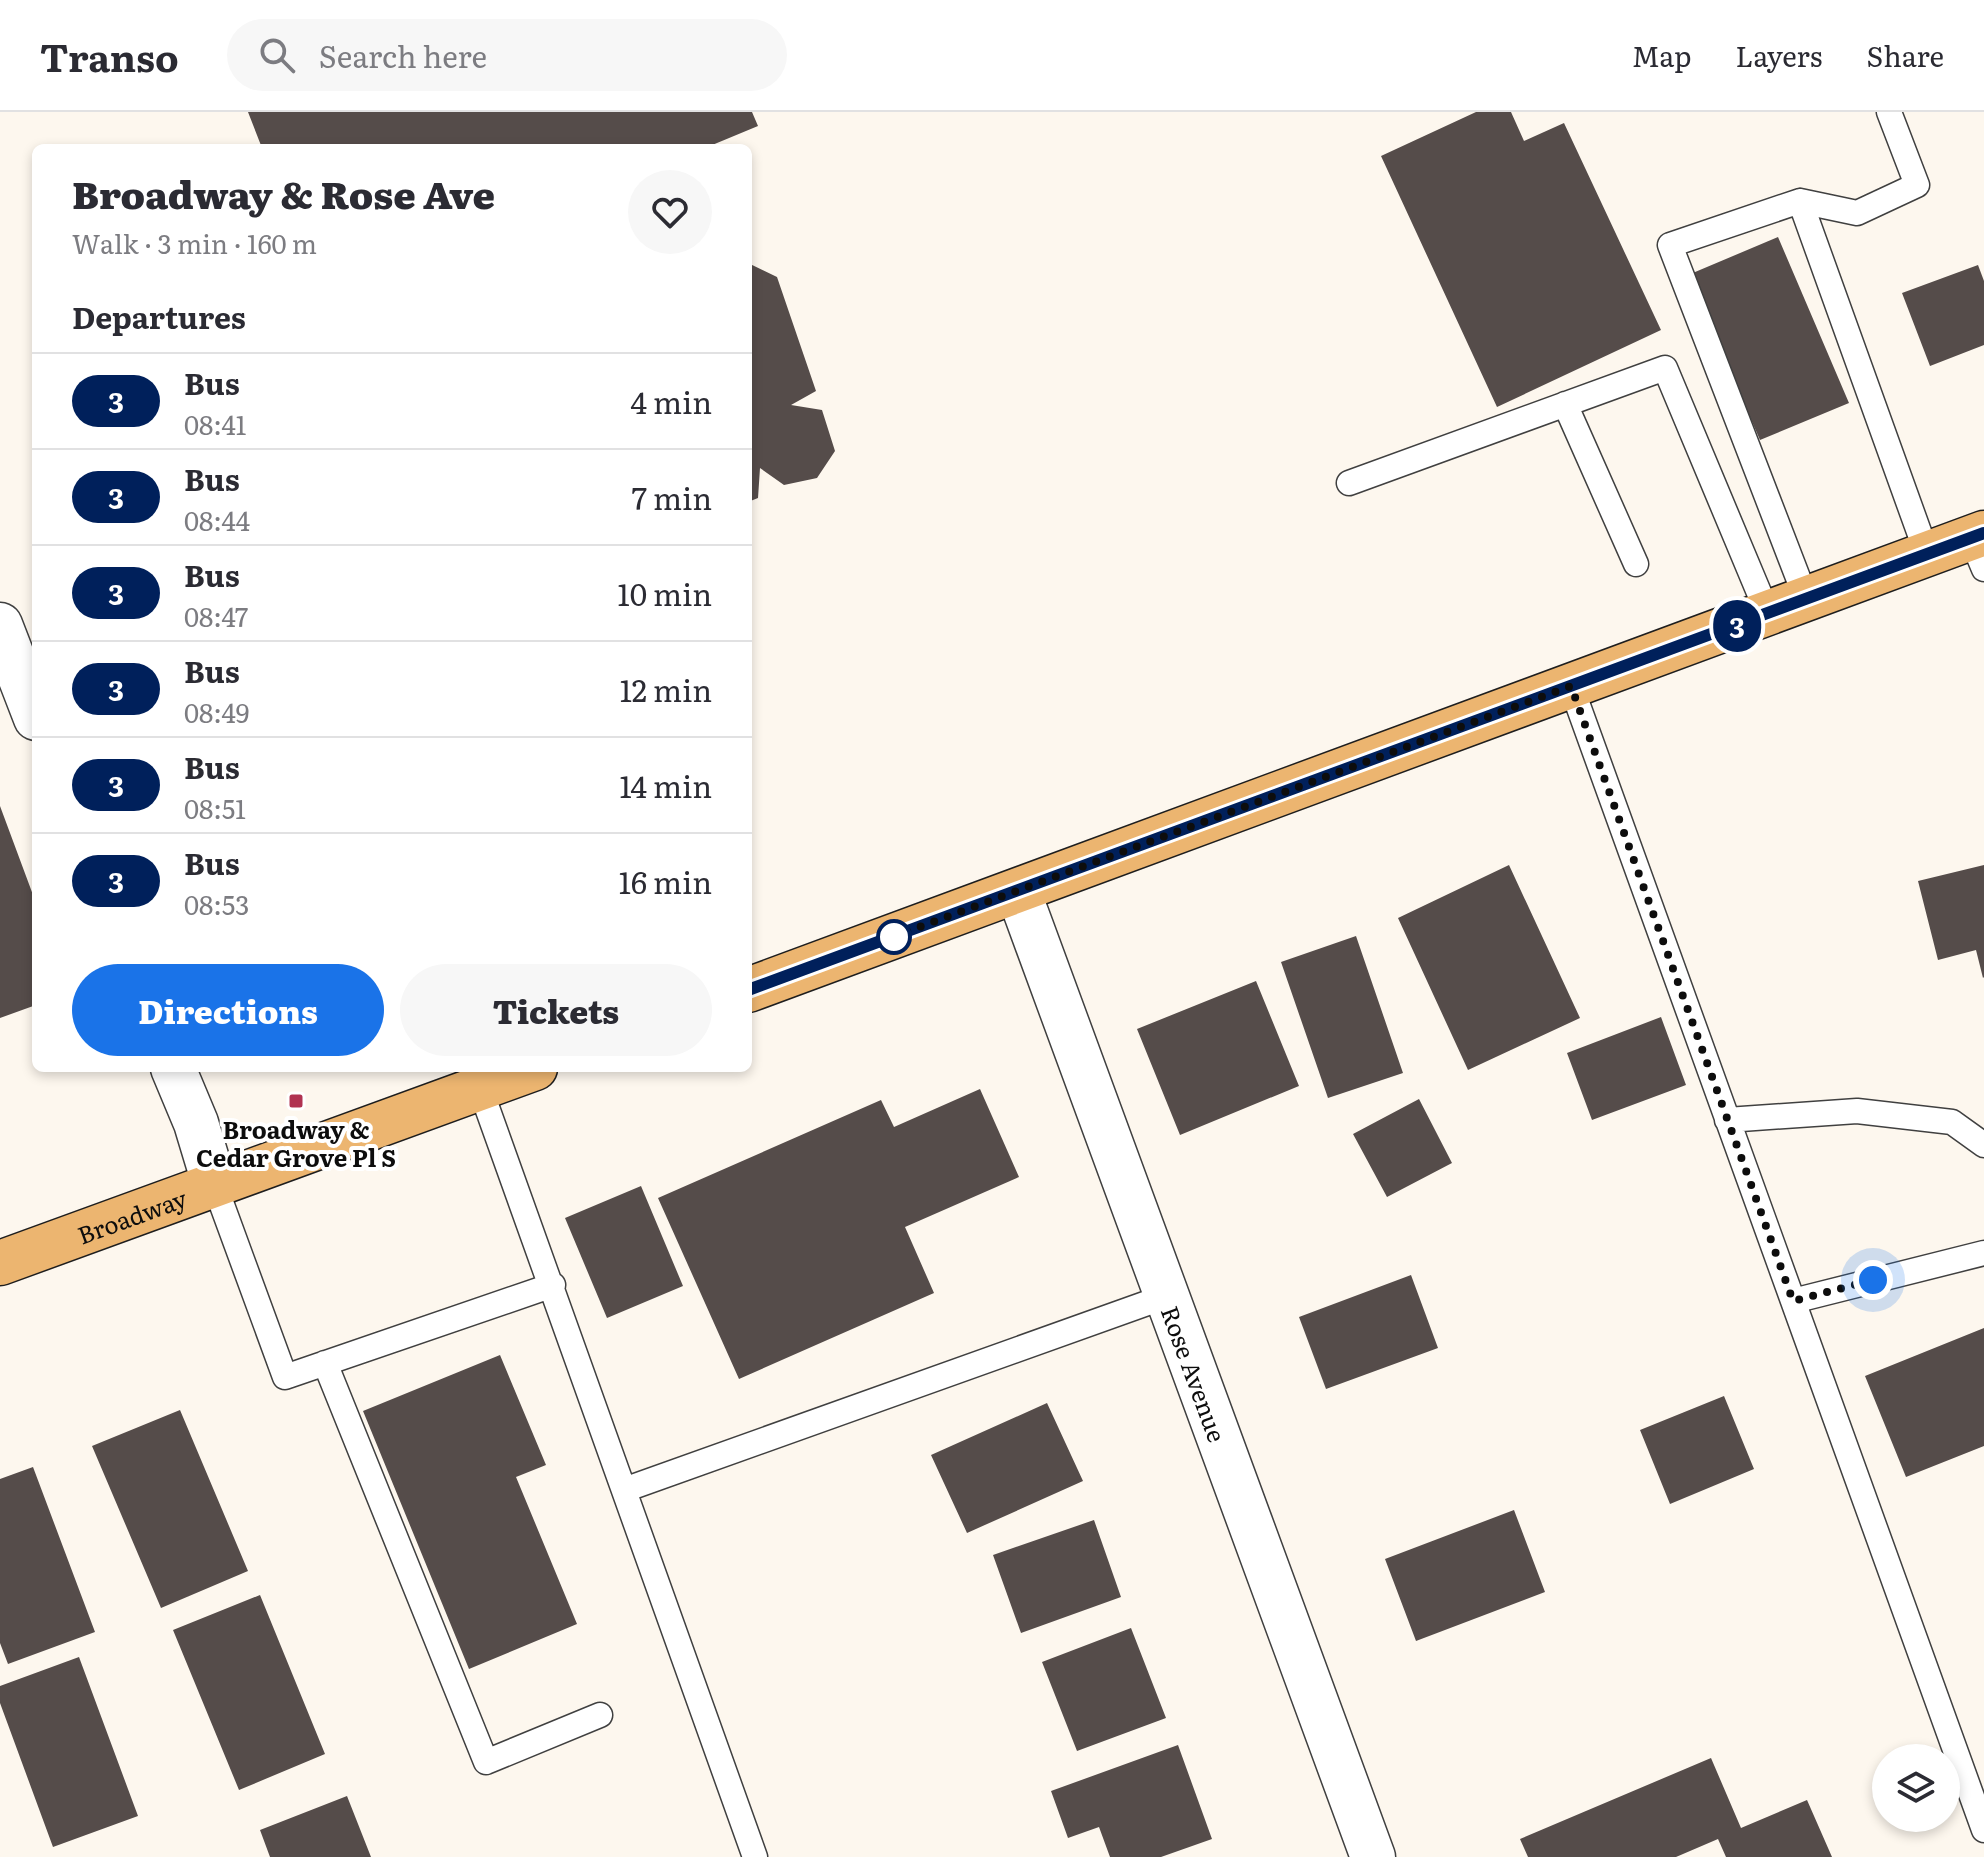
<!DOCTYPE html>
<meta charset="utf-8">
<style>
body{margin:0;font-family:Literata,serif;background:#f7f7f7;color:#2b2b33;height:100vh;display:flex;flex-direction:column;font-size:30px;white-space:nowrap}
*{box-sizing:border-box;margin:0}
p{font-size:26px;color:#7c7c81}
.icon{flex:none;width:44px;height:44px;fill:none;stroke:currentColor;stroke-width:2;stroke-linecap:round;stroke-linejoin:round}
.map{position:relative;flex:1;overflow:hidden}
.panel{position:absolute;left:32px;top:32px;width:720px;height:928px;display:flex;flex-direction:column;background:#fff;border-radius:12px;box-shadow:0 4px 12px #0003}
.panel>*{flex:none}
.badge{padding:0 16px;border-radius:26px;font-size:28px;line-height:52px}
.buttons{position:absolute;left:1872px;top:1632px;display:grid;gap:16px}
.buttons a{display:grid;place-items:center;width:88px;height:88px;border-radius:50%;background:#fff;box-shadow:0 4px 12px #0003;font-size:40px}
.you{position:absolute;width:40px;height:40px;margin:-20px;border:6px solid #fff;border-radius:50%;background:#1a73e8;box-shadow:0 0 0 12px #1a73e833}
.map>.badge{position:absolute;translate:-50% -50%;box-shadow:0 0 0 4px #fff}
h2{padding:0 40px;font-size:30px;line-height:72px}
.round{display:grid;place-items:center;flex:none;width:84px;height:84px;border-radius:42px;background:#f7f7f7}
.summary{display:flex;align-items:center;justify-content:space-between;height:136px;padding:0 40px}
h1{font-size:38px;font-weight:800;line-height:60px}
.cta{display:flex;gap:16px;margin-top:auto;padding:16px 40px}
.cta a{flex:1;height:92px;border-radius:48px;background:#1a73e8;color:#fff;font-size:32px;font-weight:800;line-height:92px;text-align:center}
.cta a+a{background:#f7f7f7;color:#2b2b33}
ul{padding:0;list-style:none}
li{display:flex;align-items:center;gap:24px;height:96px;padding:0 40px;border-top:2px solid #e1e1e2}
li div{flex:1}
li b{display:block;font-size:30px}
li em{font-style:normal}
li .badge{min-width:88px;font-weight:700;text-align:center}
header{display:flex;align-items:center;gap:48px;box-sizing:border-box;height:112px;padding:0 40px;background:#fff;border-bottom:2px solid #e1e1e2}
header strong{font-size:38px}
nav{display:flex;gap:44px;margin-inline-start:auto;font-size:28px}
.search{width:560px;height:72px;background:#f7f7f7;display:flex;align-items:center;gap:20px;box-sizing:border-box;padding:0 28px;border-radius:44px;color:#7c7c81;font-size:30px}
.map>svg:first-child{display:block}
.building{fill:#554c4a}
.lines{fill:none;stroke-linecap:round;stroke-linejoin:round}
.service-casing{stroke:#404040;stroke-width:27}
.minor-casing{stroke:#404040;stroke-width:47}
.primary-casing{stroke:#1e1e1e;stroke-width:47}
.service{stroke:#fff;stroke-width:24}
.minor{stroke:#fff;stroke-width:44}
.primary{stroke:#ecb570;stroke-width:44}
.line-casing{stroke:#fff;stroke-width:18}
.line{stroke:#00205b;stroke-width:12}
.walk{stroke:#0d0d0d;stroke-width:8;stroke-dasharray:0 14.4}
.stop-dot{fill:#fff;stroke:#00205b;stroke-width:4}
.poi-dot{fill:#b03251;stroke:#fff;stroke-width:3}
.labels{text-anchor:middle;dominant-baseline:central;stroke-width:8;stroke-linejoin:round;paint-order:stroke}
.poi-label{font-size:24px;font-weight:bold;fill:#0d0d0d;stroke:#fff}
.street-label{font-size:24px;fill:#0d0d0d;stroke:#fff}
</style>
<header>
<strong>Transo</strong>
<div class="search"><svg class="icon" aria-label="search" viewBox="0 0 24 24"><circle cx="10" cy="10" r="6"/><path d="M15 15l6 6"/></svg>Search here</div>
<nav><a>Map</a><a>Layers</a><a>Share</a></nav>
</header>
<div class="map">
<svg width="1984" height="1745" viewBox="0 0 1984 1745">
<rect width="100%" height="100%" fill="#fdf7ee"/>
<path class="building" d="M248,0H752L758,14L705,36H680L678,32L668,36H262Z
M1476,0H1511L1524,29L1564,11L1661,218L1497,295L1381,44Z
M1778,125L1849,291L1760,328L1688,163Z
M748,151L777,165L816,279L791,293L822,298L835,339L817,366L784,373L760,356L758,386L748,390Z
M1978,153L1984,169V233L1930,254L1902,181Z
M0,694L36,791V893L0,906Z
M1509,753L1580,906L1468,958L1398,806Z
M1984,753V865L1983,866L1976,838L1938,848L1918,769Z
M1356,824L1403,961L1328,986L1281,850Z
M1256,869L1299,974L1180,1023L1137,917Z
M1661,905L1686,973L1592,1008L1567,941Z
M980,977L1019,1065L905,1115L934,1181L739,1267L658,1086L881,988L894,1015Z
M1419,987L1452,1051L1387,1085L1353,1022Z
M641,1074L683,1174L607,1206L565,1106Z
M1411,1163L1438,1236L1326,1277L1299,1205Z
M1984,1216V1334L1906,1365L1865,1264Z
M500,1243L546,1353L516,1365L577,1512L469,1557L363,1299Z
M1724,1284L1754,1357L1670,1392L1640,1318Z
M1047,1291L1083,1369L967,1421L931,1343Z
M180,1298L248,1459L161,1496L92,1334Z
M33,1355L95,1520L8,1552L0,1531V1367Z
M1514,1398L1545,1480L1416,1529L1385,1447Z
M1094,1408L1121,1485L1021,1521L993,1443Z
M260,1483L325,1642L239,1678L173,1518Z
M1131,1516L1166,1606L1077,1639L1042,1550Z
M79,1545L138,1704L53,1735L0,1591V1574Z
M1178,1633L1212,1727L1161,1745H1110L1099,1715L1068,1726L1051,1679Z
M1711,1646L1741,1716L1807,1688L1832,1745H1726L1718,1727L1676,1745H1528L1520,1727Z
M347,1684L371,1745H270L260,1718Z"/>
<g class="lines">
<g class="service-casing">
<path id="service" d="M1800,89L1857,101L1917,73L1889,0
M1565,292L1636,452
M1349,371L1665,256L1768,502
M1971,426L1984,457
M1807,489L1670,133L1800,89L1927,442
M1571,574L1984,1718
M480,976L755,1745
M1727,1008L1857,999L1952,1010L1984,1033
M215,1074L285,1265L553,1173
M1793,1189L1984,1141
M325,1251L486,1650L600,1603
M624,1378L1167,1184"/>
</g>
<g class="minor-casing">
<g id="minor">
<path d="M0,513L36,606"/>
<path id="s1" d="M1018,779L1373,1745"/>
<path d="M173,956L196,1011L215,1074"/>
</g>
</g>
<g class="primary-casing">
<g id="primary">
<path d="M748,878L1984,421"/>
<path id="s2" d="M0,1151L535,956"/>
</g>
</g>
<use href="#service" class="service"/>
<use href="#minor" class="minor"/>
<use href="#primary" class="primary"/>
</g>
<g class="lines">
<g class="line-casing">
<path id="line" d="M748,878L1984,421"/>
</g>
<use href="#line" class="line"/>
<path class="walk" d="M894,825L887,827L1571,574L1793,1189L1873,1168"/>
</g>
<circle class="stop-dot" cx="894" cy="825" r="16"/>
<rect class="poi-dot" x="288" y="981" width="16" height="16" rx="4"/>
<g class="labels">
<g class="poi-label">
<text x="296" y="1016">Broadway &amp;<tspan x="296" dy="28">Cedar Grove Pl S</tspan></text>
</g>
<g class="street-label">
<text stroke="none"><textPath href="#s2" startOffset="140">Broadway</textPath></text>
<text stroke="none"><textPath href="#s1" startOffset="514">Rose Avenue</textPath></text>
</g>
</g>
</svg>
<div class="buttons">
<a><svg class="icon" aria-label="layers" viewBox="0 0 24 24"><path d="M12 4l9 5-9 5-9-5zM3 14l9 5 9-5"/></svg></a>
</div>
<div class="you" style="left:1873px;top:1168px"></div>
<b class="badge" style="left:1737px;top:514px;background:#00205b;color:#fff">3</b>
<section class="panel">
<div class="summary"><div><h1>Broadway &amp; Rose Ave</h1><p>Walk · 3 min · 160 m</p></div><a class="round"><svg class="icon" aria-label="heart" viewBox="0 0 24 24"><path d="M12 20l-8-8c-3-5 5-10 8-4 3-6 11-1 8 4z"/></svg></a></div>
<h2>Departures</h2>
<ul>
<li><span class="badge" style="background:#00205b;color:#fff">3</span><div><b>Bus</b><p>08:41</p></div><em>4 min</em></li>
<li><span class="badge" style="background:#00205b;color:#fff">3</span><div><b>Bus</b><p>08:44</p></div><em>7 min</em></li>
<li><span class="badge" style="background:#00205b;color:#fff">3</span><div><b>Bus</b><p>08:47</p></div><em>10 min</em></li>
<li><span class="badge" style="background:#00205b;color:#fff">3</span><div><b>Bus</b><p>08:49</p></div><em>12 min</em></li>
<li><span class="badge" style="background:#00205b;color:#fff">3</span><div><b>Bus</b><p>08:51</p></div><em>14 min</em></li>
<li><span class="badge" style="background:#00205b;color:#fff">3</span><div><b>Bus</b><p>08:53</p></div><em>16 min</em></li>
</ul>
<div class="cta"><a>Directions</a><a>Tickets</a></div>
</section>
</div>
